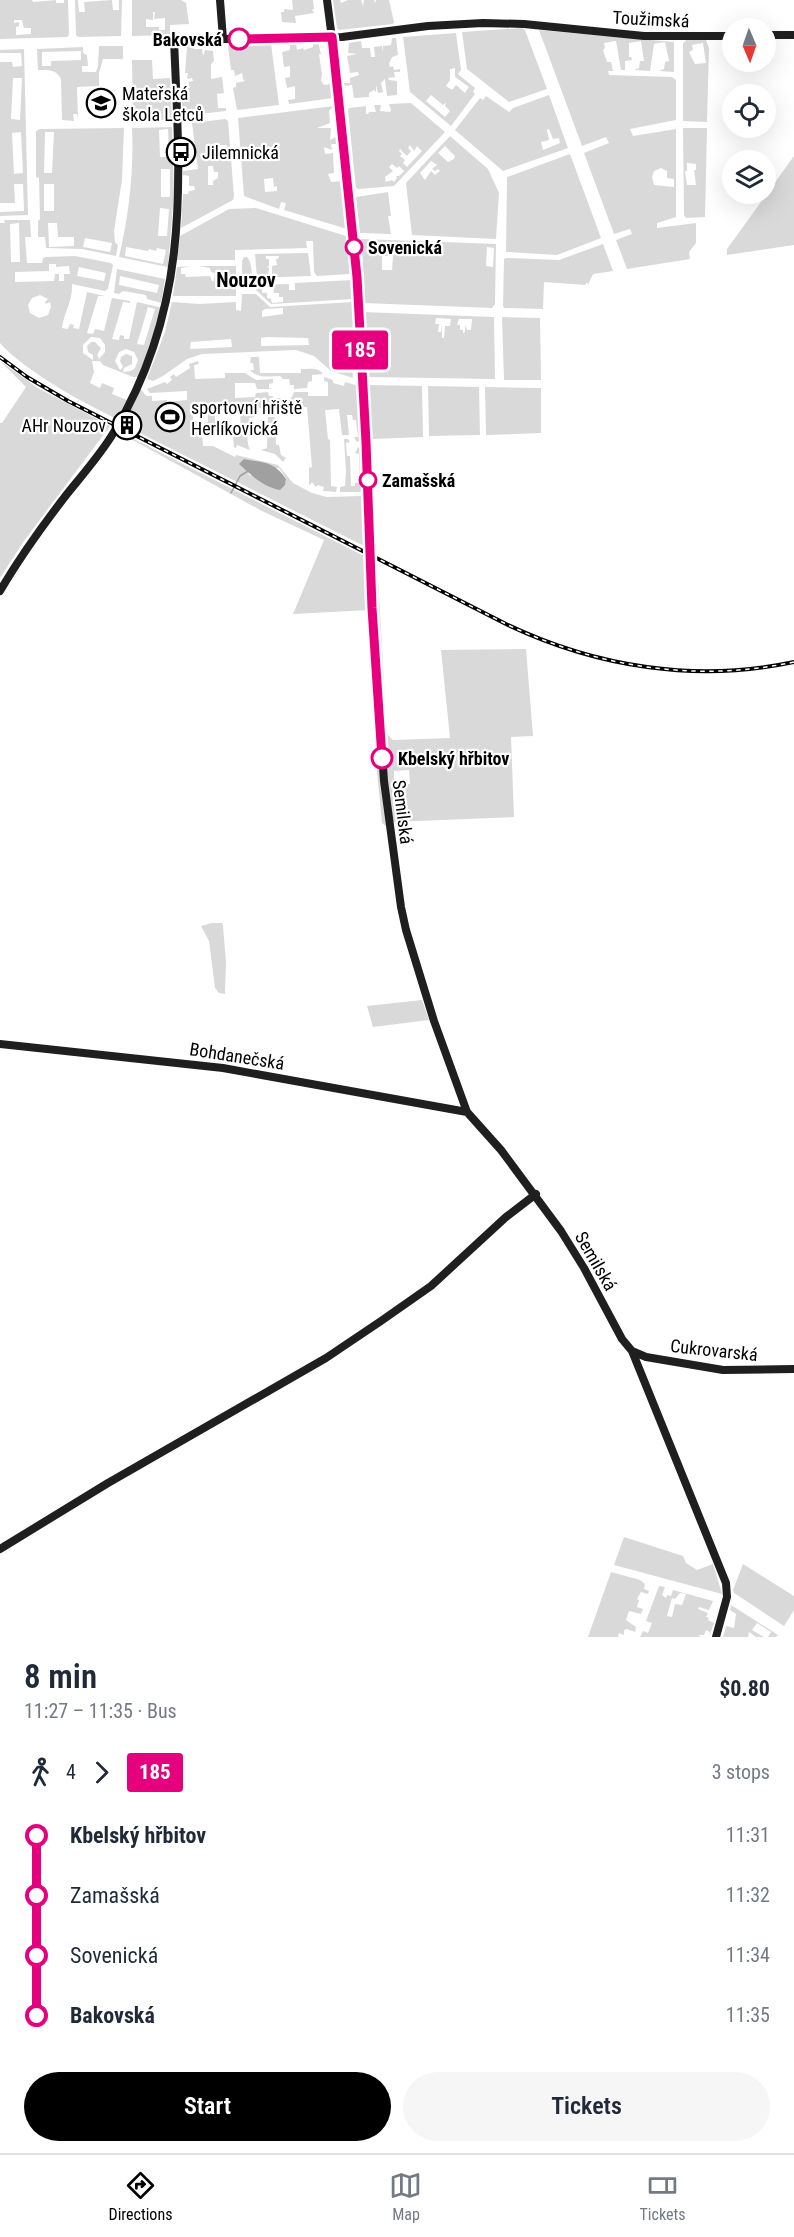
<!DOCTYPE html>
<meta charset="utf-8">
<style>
body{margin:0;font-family:"Roboto Condensed",sans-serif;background:#f6f6f7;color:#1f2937;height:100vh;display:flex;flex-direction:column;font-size:22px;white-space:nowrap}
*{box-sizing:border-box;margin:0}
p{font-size:20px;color:#747a83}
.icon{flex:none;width:33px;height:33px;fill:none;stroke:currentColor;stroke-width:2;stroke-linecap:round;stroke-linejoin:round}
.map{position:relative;height:1637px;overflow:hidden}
.sheet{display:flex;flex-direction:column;background:#fff;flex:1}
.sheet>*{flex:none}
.badge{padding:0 12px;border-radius:4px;font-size:21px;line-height:39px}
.needle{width:39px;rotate:178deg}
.controls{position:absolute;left:722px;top:18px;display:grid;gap:12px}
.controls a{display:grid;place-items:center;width:54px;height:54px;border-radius:50%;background:#fff;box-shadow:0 6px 24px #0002;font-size:30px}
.map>.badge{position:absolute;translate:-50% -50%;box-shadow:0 0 0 3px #fff}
.legs{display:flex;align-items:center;gap:9px;height:66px;padding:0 24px;font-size:20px}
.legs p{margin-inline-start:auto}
.summary{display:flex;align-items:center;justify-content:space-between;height:102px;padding:0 24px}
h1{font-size:33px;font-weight:600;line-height:45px}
.button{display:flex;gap:12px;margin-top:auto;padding:12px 24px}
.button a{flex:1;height:69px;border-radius:36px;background:#000;color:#fff;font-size:24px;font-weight:600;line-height:69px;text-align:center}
.button a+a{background:#f6f6f7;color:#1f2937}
ul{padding:0 24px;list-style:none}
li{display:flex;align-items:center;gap:21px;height:60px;font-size:22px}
li i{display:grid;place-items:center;width:9px;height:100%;margin:0 8px;background:currentColor}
li i::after{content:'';width:15px;height:15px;margin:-8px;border:4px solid;border-radius:50%;background:#fff}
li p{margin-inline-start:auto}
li:first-child i{background:linear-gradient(#0000 50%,currentColor 0)}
li:last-child i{background:linear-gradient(currentColor 50%,#0000 0)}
.tab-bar{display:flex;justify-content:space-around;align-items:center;height:84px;border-top:2px solid #e0e1e3;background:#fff;font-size:16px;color:#747a83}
.tab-bar a{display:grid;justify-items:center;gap:3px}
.tab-bar .current{color:#000}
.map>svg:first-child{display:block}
.green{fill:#d9d9d9;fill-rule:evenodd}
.water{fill:#a0a0a0}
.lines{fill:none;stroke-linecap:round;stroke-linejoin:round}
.stream{stroke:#a0a0a0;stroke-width:1.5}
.secondary{stroke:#1f1f1f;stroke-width:8}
.rail-casing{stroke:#000;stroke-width:4}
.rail{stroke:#fff;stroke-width:1.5;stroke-dasharray:4.5;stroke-linecap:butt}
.line-1-casing{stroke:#fff;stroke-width:14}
.line-1{stroke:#e6007e;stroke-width:9}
.stop-1-dot{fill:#fff;stroke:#e6007e;stroke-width:3}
.labels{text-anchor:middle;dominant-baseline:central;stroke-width:4.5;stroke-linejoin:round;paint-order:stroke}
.street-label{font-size:18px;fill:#000;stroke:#fff}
.stop-label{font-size:18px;font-weight:bold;fill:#000;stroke:#fff;text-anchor:start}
.poi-label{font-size:18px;fill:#000;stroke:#fff;text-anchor:start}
.neighbourhood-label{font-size:20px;font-weight:bold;fill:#000;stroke:#fff}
</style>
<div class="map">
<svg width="794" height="1637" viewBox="0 0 794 1637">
<rect width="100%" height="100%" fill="#fff"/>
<path class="green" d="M0,0H32L33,2L56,0V3H64V0H68L69,35L67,37L0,39ZM14,20H22L24,28H31V34L16,35V27L19,26V22L14,23Z
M75,0H78L79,12H85L84,2L112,0L113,10H119V0H122L121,36L78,37L76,35Z
M132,0H181L186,3L189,24L170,25V35L132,36ZM153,12H155L154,19L165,18V30H159V27H146V19L153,20Z
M292,0H313L314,9H312L314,13L295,16L296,23L282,22L281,12H284V9L293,10Z
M333,0H340L341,3L348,0H361L363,6L364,0H374L375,3L376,0H389L394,22L393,24L339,30L337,28Z
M522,28L525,30L547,89L509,102L467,69L462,32Z
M539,30L674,42V72L659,71L664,69L665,62L669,61L665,42L654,44L650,71L634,70L639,68L640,61H644L641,41L629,43V57H631L632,60L625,61V70H621L616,41L604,43L605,48L603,50L607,62H611L613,71H608L609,75L672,77L676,80V120L630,129L633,136L676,129V217L657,223V228L696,223V243L689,252L690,259L627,269L616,240L632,234L630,229L614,234L584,153L609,143L606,137L582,146ZM661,168L667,171V178L674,179V187L654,185L652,177L654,171Z
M456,33L461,70L458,74L475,88L473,92L475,94L451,126L410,92L403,37ZM455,68V77L469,87L465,93L456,85L452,90L446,86L450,80V69ZM431,95L443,105L446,103L445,106L450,111L445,117L426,101Z
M392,38H396L398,55L392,57L389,64L390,67L393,66L394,70L400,69V72H394L395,77L388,78L389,80L397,81V95L387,96L385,79L381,83L383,92L378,93L376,85V92L374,90L369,93V97L354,98L352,85L345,86L344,83H350V78L359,75L358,72L350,73L347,56L357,54L348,53L349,43L361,41L362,48H370L371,57H375L374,47L382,46L383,52V46L391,45Z
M686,40H706L709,48L707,122L683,121V44ZM703,43L706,63L695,64L689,52L693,50L692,45Z
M318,42L321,54H319L322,74L321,81L324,85L331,84L333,98L289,104L288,100L295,99V86L287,88L285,78L290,77V66L284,67L282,52L290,50V43H296L297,50L303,48L304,50L313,47V43Z
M231,44H271L279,105L237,110L233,88L236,87V83L245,81L243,79L242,73L235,76L234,70H231L228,46Z
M182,45H194V49H202L203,56L205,50L213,51L214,61L211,64V79L222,77L224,93L217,94L218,108H226V111L182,116V99H189L188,88H190L188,82L193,81L192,78L187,79L188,73H185L187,48H182Z
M99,46H123V59H103L99,73V86L77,87L78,120L77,114H73L74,121L62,120L61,79C56,69 49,70 38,70L37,49L83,47V53L87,55L88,66H82V72H96L98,66ZM42,52L81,51V60L51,61V66H42Z
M24,49L28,215L0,216V212L24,211L23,184H14L15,203H0V62H12L13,67L22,66L21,53H0V50ZM13,78H22L20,120L11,119ZM21,132L23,173L14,174L12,133Z
M132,60H152L153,79L170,78L172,120H133Z
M549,95L568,148L503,171L455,130L480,98L483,100L486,96L509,112L513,108ZM549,129L553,139L559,138L560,143L543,150L541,142L549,140L547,130Z
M411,103L445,132L394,186L358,189L356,188L348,110L349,108L366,106V114H368L369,112H376L374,105H381L380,111L390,112L391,110L389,104ZM410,145L414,151L417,146L422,151L407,167L403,163L405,160L400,156L402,154L399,151L400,149L407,156L411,151L408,148ZM392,164L397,168L399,166L404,171L399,176H396L397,178L394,182L392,180L386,182L385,177L393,171L389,167Z
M334,106L329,111L330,123L317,128H331L330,140L338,136L339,144H331L332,150L324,147L325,154L333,153L334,173L328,174L331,182L341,181L342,183L347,229L284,210L286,203L281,202L279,209L244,196L238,118ZM273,178L274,187L277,186V191L265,192L264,179Z
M225,119L228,121L234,196L233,200L181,228L183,194H188L189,191L195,190L194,186H189V176L183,175V171L198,169L192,123ZM218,145H227L229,160L222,161L218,156H215L214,150H217ZM208,166H213L214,172H218V178L213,181V185H208Z
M172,127L174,192L168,267L119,257C129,216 134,170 132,128ZM168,129L169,157H160L159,130ZM161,169H170V197H161ZM160,208L169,209L167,236H158ZM126,247L148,251L149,249L156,251L157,248L166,250L163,264L125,256Z
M124,128L122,180L114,231L115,242L118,245L116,256L82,249L46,248L45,237H38V221L40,219L39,178L36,177V131L40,129ZM45,132H54L52,173H44ZM44,184H54V211H44ZM48,223H57L58,237H74V246L49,247ZM85,238L112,243L110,252L83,247Z
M683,128H707L705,217L686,218L684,215ZM687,163L696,164V170H694L696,185H687L685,171H687Z
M450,136L488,169L499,193L496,239L412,235L406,183ZM445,146L455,156L454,159L448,162L438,153ZM431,161L437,165L432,169L435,171L438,169L440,171L435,175L431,171L425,180L420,173Z
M570,154L601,238L557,255L506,252L507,177Z
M794,156V245L727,255V249Z
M388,192L391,216H388L391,234L360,233L356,197Z
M256,208L346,236L350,274L317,276L314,272L313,241H306L307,248L235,250V260H177L180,236L229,209Z
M4,220H30L31,237H25L27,263H42L43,258L46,257L75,256L111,263L113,265L108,289L105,291L72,284C73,301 64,312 62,328L68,329L70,324L74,325L73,328L79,329L87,292L105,296H98L87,333L93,334L95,329L104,331L112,298L130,301V303L123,302L112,339L119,340L120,335L124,336V339H129L137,302L163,308L140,377H133L103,365L100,361H92L94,372L90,383L100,388L102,383L114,388L112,394L127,400L117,419C82,402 26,372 0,343V223H5ZM19,223L20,262H11L10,224ZM49,264H56V267L69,266L70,274H64V281H59V274H55L54,281L15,282V272L49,271ZM79,267L106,273L104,281L77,276ZM40,295L48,299L45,302L46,304L50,302L51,307L48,315L39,318L30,313L28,305L32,298ZM148,307L155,309L144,345L137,344ZM91,337L100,338L105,345V352L99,359L97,355L101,348L95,342H91L87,346L88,352L93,355V360L83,353V345ZM126,349L134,352L138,360L135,368L131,371L123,372L124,368L132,364V356L126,354L121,357L120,361L123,367L120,370L115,361L119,352Z
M361,239L496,244L495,304L492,308L363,303L360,262H363ZM416,245H430L432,254L413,253ZM487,247L494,248L493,267L486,266ZM382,256H393L392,270H382Z
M603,244L613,271L593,274L588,285L587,282L585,285L544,282L543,309L504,308L503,306L504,259L506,258L559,260Z
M308,253L311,276L257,278L255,254ZM266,256H279L278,259H276L277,265L272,266V277H268L269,268L267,267L269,266V259H266Z
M244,257H247C253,264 253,279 248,286L242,284V261Z
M192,266L181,268V274H185L186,277L210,276L212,281H214L215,273L211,272L210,268L199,266H236V296H173L177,267Z
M117,269L165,279L161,303L147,299L146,295L123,291L119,294L114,293ZM120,276L159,285L157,293L119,285Z
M352,280L353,299L271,304L256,290V285L289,284V290H295V283ZM273,286L274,293H279V297H283V302L272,303L271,299L267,298V293H262V287Z
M242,294H256L270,307L353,302L354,329L347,332V335H350L353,378L331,371L314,356L296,350L202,354L187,359L163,376L153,381L147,379L165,332L172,302L199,304L236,302V310L241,311ZM283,308V314L262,317V311L265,309ZM267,337L308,338L309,345L261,346V338ZM231,339L232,347L190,349L191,342Z
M362,312L494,317L495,379L368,377ZM436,318L451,319L450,326H445L444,338H442V324L441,332H438L439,324H435ZM459,319H472L471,330H467L465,325V332L463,333V330H460V325H457ZM373,334H378L377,352L372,353L370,350L369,338L373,337Z
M502,317L540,318L541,380H504Z
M251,357H259L260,373H301V369C310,369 318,367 323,374L312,375V381L308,382L307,388L294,389V385H290L289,379H283L280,376C270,376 258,379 250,370H254L253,363H250Z
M0,361L38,388L110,426L24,541L0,578V423H2L26,387Z
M198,361L199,364L194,365L195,379L225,378V373H245L256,380L273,379V383L269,384V388L273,389H257L255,383H235V398L255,397L256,393L268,392L269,396H273V402H277V398H283V401H290L294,392H308V396H328V382L324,381V377L333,380V383L344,386L345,382L359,386L364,439L360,442L356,441L354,437H358L356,420H353L352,415H347L349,435H342L339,409L325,410L328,439L330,440L331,486L337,487L336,492L323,491L324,487L318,485L316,487L312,482L310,485L309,484V468L312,467L307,407L254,408V417L249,418C249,428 245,440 250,450L237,445L236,448L234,447L233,436H241L240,409H221L220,412H215V426L203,424L208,422L207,409L193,410V422H197L199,429L214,432L202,433L203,446H213L235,457L236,455L278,465L293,483L312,493L327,497L362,496L366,499V547L128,427L131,423L123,419L141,389L146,396H152V401L167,400V402L187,400V391L150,393L147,389L165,382L167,384L172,380L170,377L174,374L176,377L190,368L189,364ZM279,468L286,478L285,485L249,475L248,472Z
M368,385L422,386L423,437L372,439Z
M428,386L479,387L480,435L429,436Z
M485,387L541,388V433L486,435Z
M268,417H275L276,445H279L281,455L286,458L283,462L275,454L261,450L267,448Z
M120,432L368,558V577L364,583L369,587L370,610L293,614L324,540L262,511L129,438L119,437L118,433Z
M344,439H348L350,442L346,443L347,456H350L351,486H355V483L360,482L359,454L355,453L358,447L363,451V461H361V477H363L365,488L360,492H340V487L345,486L346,472Z
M372,557L377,560L387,734L393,740L450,738L441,650L526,649L533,736L511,737L514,817L392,822L387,784ZM409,770L410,784H394V771Z
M374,741H380L389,828L382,823Z
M212,923H222L223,926L226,962L225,994L219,993L215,988L209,941L201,926Z
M422,1000L429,1020L373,1027L367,1006Z
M624,1537L683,1556L686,1563L697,1570L713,1564L722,1594L614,1565Z
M743,1564L794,1596V1610L784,1626L734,1593L733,1590Z
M611,1572L640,1580L645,1584L644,1589L649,1591L648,1594L641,1592L637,1599L639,1600L637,1607L643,1609L641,1614L629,1611L626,1620L636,1627L635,1632L627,1629L624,1630V1635L619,1633L618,1637H588Z
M659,1586L665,1587L662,1595L666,1598L667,1595L671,1596L673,1590L713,1601L709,1610L699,1607L698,1609L708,1613L706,1617L709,1618L708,1620L714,1623L709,1637L710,1632L706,1630L704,1635H698L701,1637H640L643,1631L648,1633L652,1623L646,1621ZM680,1593L686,1594L682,1605L675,1604L672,1617L667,1616L672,1598L675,1599Z
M731,1605L778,1635L776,1637H768L771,1632L757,1623L752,1630L764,1637H756L749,1632L748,1637H723L726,1626L734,1628L736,1614L730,1610Z"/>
<path class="water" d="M244,459C263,463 274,461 286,479L285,485L280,490C263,487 251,475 239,464Z"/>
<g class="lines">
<path class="stream" d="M231,493L240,476L248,471"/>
<path class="secondary" d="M220,0L223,39
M327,0L340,101L357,277L366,442L372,608L384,781L401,907L406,930L434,1021L467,1112L501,1150L561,1231L584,1268L622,1339L632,1351L646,1357L723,1370L794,1369
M765,35H794
M0,591C20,557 43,525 67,494C83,474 101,454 114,432C191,304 180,182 174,40L342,37L428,26L483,23L524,24L644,36H732
M0,1044L223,1068L467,1112
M632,1351L726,1583L727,1597L716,1637
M0,1549L108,1483L326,1358L381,1321L431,1286L506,1217L536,1194"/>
<g class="rail-casing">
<path id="rail" d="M0,357L27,377L68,401L506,624C596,667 696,683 794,662"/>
</g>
<use href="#rail" class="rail"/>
</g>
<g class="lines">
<g class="line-1-casing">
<path id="line-1" d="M239,39L332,37L357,277L366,442L372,608L382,758"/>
</g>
<use href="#line-1" class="line-1"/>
</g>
<defs>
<g id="school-ring" transform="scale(1.5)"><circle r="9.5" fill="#fff" stroke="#000" stroke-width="1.5"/><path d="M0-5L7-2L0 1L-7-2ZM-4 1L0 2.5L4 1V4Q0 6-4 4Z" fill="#000"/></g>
<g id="bus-ring" transform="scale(1.5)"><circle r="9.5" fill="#fff" stroke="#000" stroke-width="1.5"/><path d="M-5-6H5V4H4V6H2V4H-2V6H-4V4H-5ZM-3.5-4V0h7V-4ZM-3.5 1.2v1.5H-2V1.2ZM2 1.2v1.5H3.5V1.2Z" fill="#000"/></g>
<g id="stadium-ring" transform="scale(1.5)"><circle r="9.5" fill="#fff" stroke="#000" stroke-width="1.5"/><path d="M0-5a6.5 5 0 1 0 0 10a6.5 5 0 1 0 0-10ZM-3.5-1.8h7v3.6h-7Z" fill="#000"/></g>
<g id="building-ring" transform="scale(1.5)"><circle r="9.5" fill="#fff" stroke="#000" stroke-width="1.5"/><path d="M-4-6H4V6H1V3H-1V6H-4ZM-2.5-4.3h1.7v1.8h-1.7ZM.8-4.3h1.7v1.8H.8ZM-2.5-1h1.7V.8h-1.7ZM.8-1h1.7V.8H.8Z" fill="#000"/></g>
</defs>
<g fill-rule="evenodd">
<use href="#school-ring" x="101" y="103"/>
<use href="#bus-ring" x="181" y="152"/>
<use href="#stadium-ring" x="170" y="417"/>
<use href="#building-ring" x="127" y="425"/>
</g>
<g class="stop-1-dot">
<circle cx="239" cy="39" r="10"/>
<circle cx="354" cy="247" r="8"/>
<circle cx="368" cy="480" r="8"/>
<circle cx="382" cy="758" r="10"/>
</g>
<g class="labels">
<g class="street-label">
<text transform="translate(651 19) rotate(3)">Toužimská</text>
<text transform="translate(403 812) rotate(83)">Semilská</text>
<text transform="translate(237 1056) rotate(9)">Bohdanečská</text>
<text transform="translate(596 1261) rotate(60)">Semilská</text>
<text transform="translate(714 1350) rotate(6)">Cukrovarská</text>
</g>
<g class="stop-label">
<text x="222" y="39" text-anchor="end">Bakovská</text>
<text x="368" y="247">Sovenická</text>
<text x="382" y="480">Zamašská</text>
<text x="398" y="758">Kbelský hřbitov</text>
</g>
<g class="poi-label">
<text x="122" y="93">Mateřská<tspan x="122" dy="21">škola Letců</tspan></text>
<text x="202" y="152">Jilemnická</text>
<text x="191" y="407">sportovní hřiště<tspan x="191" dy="21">Herlíkovická</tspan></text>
<text x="106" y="425" text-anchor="end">AHr Nouzov</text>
</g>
<g class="neighbourhood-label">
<text x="246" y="280">Nouzov</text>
</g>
</g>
</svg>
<div class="controls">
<a><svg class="needle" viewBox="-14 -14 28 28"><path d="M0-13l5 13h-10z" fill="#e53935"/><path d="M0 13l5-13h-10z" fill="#747a83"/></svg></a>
<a><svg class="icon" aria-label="locate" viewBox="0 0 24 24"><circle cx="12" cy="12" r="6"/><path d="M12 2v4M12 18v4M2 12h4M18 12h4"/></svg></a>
<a><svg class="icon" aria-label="layers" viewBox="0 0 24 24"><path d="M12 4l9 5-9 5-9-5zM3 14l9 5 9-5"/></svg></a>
</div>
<b class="badge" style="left:360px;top:350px;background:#e6007e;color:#fff">185</b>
</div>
<section class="sheet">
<div class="summary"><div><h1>8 min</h1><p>11:27 – 11:35 · Bus</p></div><b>$0.80</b></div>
<div class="legs"><svg class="icon" aria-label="walk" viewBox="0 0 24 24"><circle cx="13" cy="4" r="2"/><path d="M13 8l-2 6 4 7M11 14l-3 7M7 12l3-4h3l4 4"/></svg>4<svg class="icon" aria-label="forward" viewBox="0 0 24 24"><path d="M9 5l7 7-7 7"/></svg><b class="badge" style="background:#e6007e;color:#fff">185</b><p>3 stops</p></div>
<ul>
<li><i style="color:#e6007e"></i><b>Kbelský hřbitov</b><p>11:31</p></li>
<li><i style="color:#e6007e"></i><span>Zamašská</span><p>11:32</p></li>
<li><i style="color:#e6007e"></i><span>Sovenická</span><p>11:34</p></li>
<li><i style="color:#e6007e"></i><b>Bakovská</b><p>11:35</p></li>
</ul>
<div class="button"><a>Start</a><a>Tickets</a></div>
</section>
<nav class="tab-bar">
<a class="current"><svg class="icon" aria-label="directions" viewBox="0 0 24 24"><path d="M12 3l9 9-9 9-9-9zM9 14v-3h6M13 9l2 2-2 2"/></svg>Directions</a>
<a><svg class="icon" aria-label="map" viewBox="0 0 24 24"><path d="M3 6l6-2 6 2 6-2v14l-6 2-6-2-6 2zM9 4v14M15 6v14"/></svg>Map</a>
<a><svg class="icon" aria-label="tickets" viewBox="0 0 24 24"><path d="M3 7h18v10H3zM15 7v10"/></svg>Tickets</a>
</nav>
